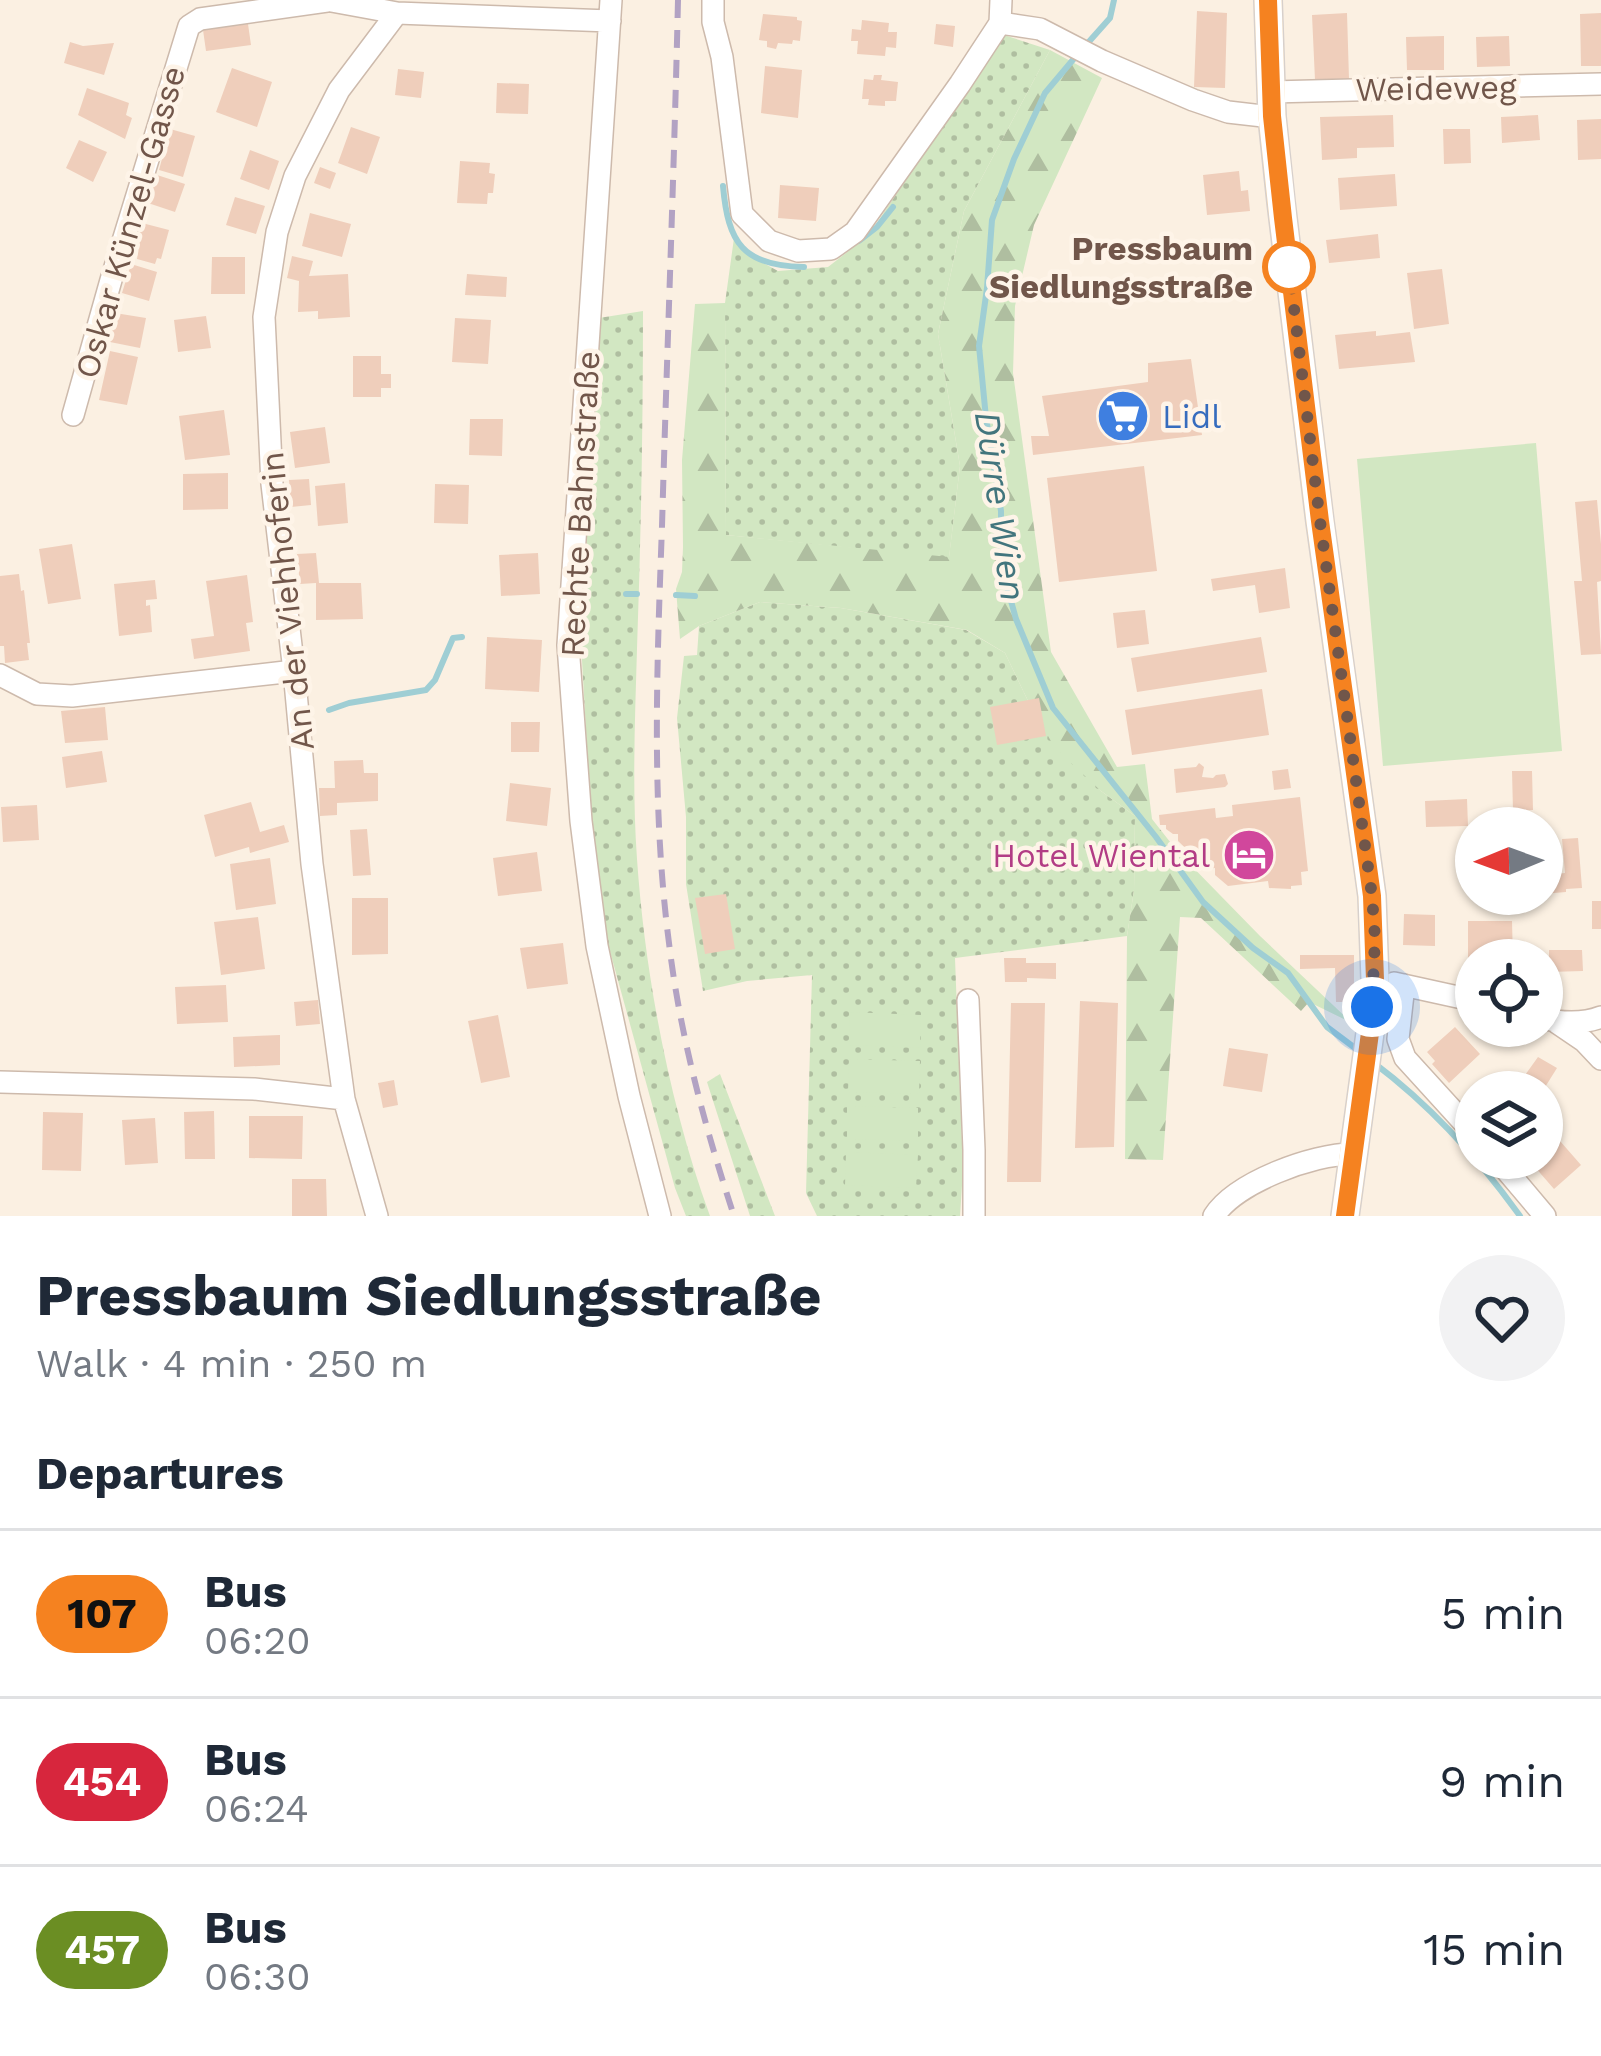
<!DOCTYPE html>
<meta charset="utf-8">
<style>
body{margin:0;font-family:"Work Sans",sans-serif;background:#f2f2f3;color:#1f2937;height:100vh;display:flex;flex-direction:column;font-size:45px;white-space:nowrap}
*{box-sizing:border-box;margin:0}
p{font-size:39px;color:#747a83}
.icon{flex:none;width:66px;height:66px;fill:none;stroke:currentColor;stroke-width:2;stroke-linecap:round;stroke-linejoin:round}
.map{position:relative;height:1216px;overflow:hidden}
.sheet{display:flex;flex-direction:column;background:#fff;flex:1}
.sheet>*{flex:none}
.badge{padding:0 24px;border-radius:39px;font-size:42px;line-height:78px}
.needle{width:78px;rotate:269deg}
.fabs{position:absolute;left:1455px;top:807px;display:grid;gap:24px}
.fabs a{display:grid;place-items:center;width:108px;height:108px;border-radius:50%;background:#fff;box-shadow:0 3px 9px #0004;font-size:60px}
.you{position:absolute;width:60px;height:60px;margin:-30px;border:9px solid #fff;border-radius:50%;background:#1a73e8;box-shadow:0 0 0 18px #1a73e833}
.map>.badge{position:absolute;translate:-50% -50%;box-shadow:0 0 0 6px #fff}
h2{padding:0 36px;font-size:45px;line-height:108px}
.round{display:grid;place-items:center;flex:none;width:126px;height:126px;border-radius:63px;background:#f2f2f3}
.head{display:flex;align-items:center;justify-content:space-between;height:204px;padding:0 36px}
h1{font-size:57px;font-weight:700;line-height:90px}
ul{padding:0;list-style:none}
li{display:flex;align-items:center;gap:36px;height:168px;padding:0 36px;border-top:3px solid #e0e1e3}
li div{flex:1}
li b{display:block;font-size:45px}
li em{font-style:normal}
li .badge{min-width:132px;font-weight:700;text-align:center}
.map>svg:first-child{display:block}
.green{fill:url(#green-dots)}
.forest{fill:url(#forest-firs)}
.pitch{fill:#d2e7c2}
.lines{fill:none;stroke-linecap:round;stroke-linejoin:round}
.stream{stroke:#9fced4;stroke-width:6}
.building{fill:#efcebb}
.minor-casing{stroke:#cdbaac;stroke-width:24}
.major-casing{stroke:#d7d0cc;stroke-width:30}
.minor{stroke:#fff;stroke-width:21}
.major{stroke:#f7d29d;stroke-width:27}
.rail{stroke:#b2a2c3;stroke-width:6;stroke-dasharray:18 12;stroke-linecap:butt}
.line-casing{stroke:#fff;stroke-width:27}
.line{stroke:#f58220;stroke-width:18}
.walk{stroke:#71564a;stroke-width:12;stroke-dasharray:0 21.6}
.stop-dot{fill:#fff;stroke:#f58220;stroke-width:6}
.labels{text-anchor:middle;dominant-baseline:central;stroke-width:9;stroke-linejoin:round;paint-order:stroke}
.street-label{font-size:33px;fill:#71564a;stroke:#fef4e8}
.stop-label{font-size:33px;font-weight:bold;fill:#71564a;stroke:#fef4e8;text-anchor:end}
.shop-label{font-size:33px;fill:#366cbe;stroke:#fef4e8;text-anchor:start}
.hotel-label{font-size:33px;fill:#b23c85;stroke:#fef4e8;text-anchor:end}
.water-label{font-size:36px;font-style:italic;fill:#42757d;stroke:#fef4e8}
</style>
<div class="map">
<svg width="1601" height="1216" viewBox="0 0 1601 1216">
<defs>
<pattern id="green-dots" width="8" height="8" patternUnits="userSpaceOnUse" patternTransform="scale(3)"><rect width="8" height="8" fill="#d2e7c2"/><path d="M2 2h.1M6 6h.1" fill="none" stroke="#afbea0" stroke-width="1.8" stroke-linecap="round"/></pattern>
<pattern id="forest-firs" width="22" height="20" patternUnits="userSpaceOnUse" patternTransform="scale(3)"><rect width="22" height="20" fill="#d2e7c2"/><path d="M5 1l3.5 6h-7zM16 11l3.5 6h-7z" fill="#afbea0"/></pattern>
</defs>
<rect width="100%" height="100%" fill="#fbf0e2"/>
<path class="green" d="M1004,35L1050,50L964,211L938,334L960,466L949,558L726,535L725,303L734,238L756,259L778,271L828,267L868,236Z
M643,311C643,424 641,537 637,649C635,719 632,789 637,859C645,975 670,1107 710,1216H686L675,1188L608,944L591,817L581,643L599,318Z
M760,602L841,608L966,630L1005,653L1030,705L1101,791L1135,816L1134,890L1127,936L955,958L963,1170L960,1216H817L806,1193L812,975L747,981L703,991L686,884V817L677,718L684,656L697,655L699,626Z
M720,1074L775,1216H750L707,1082Z"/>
<path class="forest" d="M1050,50L1102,78L1034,225L1015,306L1013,373L1051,652L1117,767L1145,764L1152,819L1178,852L1260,936L1352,1023L1309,1002L1301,1011L1201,918L1180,917L1163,1160L1125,1159L1127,936L1134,890L1135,816L1101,791L1055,748L1030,705L1005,653L967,630L841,608L760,602L699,626L680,639L676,589L682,572L683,547L682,460L695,304L725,303L726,535L949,557L960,466L938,334L964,211Z"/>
<path class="pitch" d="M1536,443L1562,751L1383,766L1357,459Z
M850,1012L921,1015L920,1048L849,1045Z
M849,1059L920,1061L919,1094L848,1092Z
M847,1106L918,1108V1141L847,1139Z
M846,1152L918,1155L916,1188L845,1185Z"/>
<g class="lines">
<path class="stream" d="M1086,45L1110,18L1114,0
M1077,55L1045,93L1014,159L992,220L987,288L979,346L986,418L1001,511V565L1016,619L1053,708L1156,837L1203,902L1253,948L1288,973L1327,1027L1359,1051
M723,186C728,243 743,266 804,267
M859,241L877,227L893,207
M626,594H637
M676,595L695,596
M329,710L349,703L426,690L435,680L453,638L462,637
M1374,1063C1430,1105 1479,1159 1520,1216"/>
</g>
<path class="building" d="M1197,11L1227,13L1225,88L1194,87Z
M1347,13L1349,79L1315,80L1312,15Z
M1601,13V66H1581L1580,14Z
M763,14L797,17V20L802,21L800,41L793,40L792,44L778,43L776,49L767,47V41L759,40Z
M862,20L889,23L888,32H897L896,48L886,47L885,56L857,54L858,41H851L852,29L861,30Z
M248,24L251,45L206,51L203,30Z
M936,24L955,26L953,47L934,44Z
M1444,36V70H1407L1406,37Z
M1509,36L1510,66L1477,67L1476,37Z
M70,42L83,46L114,43L104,75L64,63Z
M765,66L802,70L798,118L761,113Z
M232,68L272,82L257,127L216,112Z
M398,69L424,72L421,98L395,95Z
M874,75H882L881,80L898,82L896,101H885V106L868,105L869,99H862L864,79L873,80Z
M497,83L529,84L528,114L496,113Z
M87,88L129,103L126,115L132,118L125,139L78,115Z
M1393,115L1394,147L1357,148V158L1322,160L1320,117Z
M1538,115L1540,140L1502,143L1501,117Z
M1601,119V159L1578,160L1577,120Z
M351,127L380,137L367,174L338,163Z
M170,129L195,136L183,177L159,170Z
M1443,129H1470L1471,163L1444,164Z
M79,140L107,152L93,182L66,168Z
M250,150L279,161L269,190L240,179Z
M460,161L490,163L489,173L495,174L493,193H488L487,204L457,203Z
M320,167L336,173L330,189L314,183Z
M1239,171L1241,191L1248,190L1250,211L1207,215L1203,175Z
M1395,174L1397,206L1340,210L1338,178Z
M157,175L185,184L175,212L148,203Z
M780,185L819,188L816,221L778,218Z
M235,197L265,206L256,234L226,225Z
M310,213L351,224L342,257L302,246Z
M142,223L169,230L161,259L157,258L155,264L137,259L138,253L135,252Z
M1378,234L1380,258L1329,263L1326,240Z
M292,256L313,261L309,276L348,274L350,317L318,319V311L298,312L299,281L287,278Z
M212,257H245V294H211Z
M131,264L157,272L149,301L122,293Z
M1442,269L1449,324L1414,329L1407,273Z
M467,274L507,277L506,297L465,295Z
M115,313L146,318L140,348L110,342Z
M206,316L211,348L178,352L174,320Z
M455,318L491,320L488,364L452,362Z
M1376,331V336L1410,332L1415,362L1339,369L1335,335Z
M110,351L138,357L127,405L99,400Z
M353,356H381V374H391V388H381V397H353Z
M1191,359L1202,435L1033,455L1031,436H1049L1042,396L1148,382V363Z
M224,410L230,455L185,460L179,416Z
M470,419H503L502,456L469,455Z
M325,427L330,463L295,468L290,432Z
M1144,466L1157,571L1059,582L1047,478Z
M228,473V509L183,510V474Z
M309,479L311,505L291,507L289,480Z
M345,483L348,523L318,526L315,486Z
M435,484L469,485L468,524L434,523Z
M1597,500L1601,544V581L1597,582L1601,654L1581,655L1574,581H1582L1575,502Z
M72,544L81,599L48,604L39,549Z
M316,553L319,583H316H361L363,619L316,620V583L300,584L297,554Z
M538,553L540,594L501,596L499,555Z
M1285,568L1290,608L1259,613L1255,585L1213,591L1211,579Z
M19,574L21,591L24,590L30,643H27L29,660L5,663L4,646H0V576Z
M247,575L253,622L246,623L250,651L194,659L191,639L214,636L206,581Z
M155,580L157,599L146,600V606L150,605L152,632L119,636L114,584Z
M1145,610L1149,644L1117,648L1113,613Z
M487,637L542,640L539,692L485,689Z
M1261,637L1267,672L1137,692L1131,658Z
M1262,689L1269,735L1132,755L1125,710Z
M1039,698L1046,736L997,745L990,707Z
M105,707L108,740L65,743L61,711Z
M511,722H540L539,752H511Z
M102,751L107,782L66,788L62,757Z
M363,760L364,773H378V801L337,803V815L320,816L319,788H335L334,761Z
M1199,763L1204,767L1202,777L1213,778L1216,775L1225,774L1228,784L1225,787L1176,793L1174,769L1196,767Z
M1288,769L1291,788L1274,790L1272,771Z
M1512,771H1532L1533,810L1513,811Z
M510,783L551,788L547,826L506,821Z
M1300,797L1308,871L1301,872L1302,885L1291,886V889L1269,888L1268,881L1228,886L1215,875V868L1207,869L1178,841V834H1173L1166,829V825H1160L1159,815L1215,808L1216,818L1233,816L1232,805Z
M1467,799L1468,826L1426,827L1425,801Z
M251,802L260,832L284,825L289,842L250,853L249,847L215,857L204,815Z
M37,805L39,840L3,842L1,807Z
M367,829L371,875L353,876L350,830Z
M1578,838L1582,888L1566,889V892L1542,894V863L1553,862V874L1565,873L1562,839Z
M537,852L542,891L498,896L493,858Z
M270,858L276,904L236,910L230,864Z
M726,894L735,949L705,954L695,898Z
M352,898H388V954L352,955Z
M1592,901H1601V929H1592Z
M1404,914L1435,915V946L1403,945Z
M258,917L265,969L221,975L214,922Z
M1468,921H1512L1513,960H1476V979H1468Z
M563,943L568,984L527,989L520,948Z
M1549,950H1582L1583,971L1549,972Z
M1300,955H1354V1002H1336L1335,968L1300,969Z
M1004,958H1026V963H1056V979L1027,978V982H1005Z
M226,985L228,1022L177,1024L175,987Z
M318,1000L320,1024L296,1026L294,1002Z
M1080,1001L1118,1003L1114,1147L1075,1148Z
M1011,1003H1045L1041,1182H1007Z
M498,1015L510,1077L481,1083L468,1021Z
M1455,1027L1480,1054L1449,1083L1432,1064L1435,1061L1427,1052Z
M280,1035V1065L234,1067L233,1037Z
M1229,1048L1268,1054L1262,1092L1223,1086Z
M1538,1057L1557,1068L1542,1092H1513Z
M394,1080L398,1105L383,1108L378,1083Z
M214,1111L215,1159H185L184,1112Z
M43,1112L83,1113L81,1171L42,1170Z
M249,1116H303L302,1159L249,1158Z
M155,1118L158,1163L125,1165L122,1120Z
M1546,1125L1581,1165L1554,1189L1527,1158H1542V1128Z
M292,1179H326L327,1216H292Z"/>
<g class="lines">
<g class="minor-casing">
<path id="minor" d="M326,0L397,13L610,21
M611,0L568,645L581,821L597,946L629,1096L660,1216
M713,0V22L722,57L742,214L769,241L798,251L831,249L855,232L960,84L1000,23L1001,0
M1000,23L1040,29L1102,61L1193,100L1228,112L1272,117
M1271,92L1601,84
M73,415L111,280L189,26L200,19L327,1
M0,675L37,694L72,696L294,671
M1394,983L1476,1001
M1404,985L1398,1039L1405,1058L1476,1136
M968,1000L974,1150V1216
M1542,1018C1560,1023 1583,1024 1601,1017
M1556,1022L1584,1041L1601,1059
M0,1082L254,1089L344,1099
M1496,1158L1545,1216
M377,1216L344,1099L312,864L294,671L272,484L264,317L277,232L295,176L339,90L397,13
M1214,1216C1236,1182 1313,1154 1352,1154"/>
</g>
<g class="major-casing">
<path id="major" d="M1268,0L1272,117L1281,202L1320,522L1372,896L1375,980L1370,1033L1345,1216"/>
</g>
<use href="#minor" class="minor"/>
<use href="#major" class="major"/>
<path class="rail" d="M678,0C674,175 667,351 662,526C657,665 651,804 669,943C680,1036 705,1127 734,1216"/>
</g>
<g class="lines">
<g class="line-casing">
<path id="line" d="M1268,0L1272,116L1283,218L1320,521L1372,896L1375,980L1370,1033L1345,1216"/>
</g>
<use href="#line" class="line"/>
<path class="walk" d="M1289,267L1320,521L1372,896L1375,938L1372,1007"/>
</g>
<defs>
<g id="supermarket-disc" transform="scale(2.7)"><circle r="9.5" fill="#3f7fe0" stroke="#fef4e8"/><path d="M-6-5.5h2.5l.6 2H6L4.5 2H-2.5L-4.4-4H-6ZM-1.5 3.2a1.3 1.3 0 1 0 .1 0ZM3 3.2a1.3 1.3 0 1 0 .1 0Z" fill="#fff"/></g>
<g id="hotel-disc" transform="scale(2.7)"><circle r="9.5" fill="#d1479c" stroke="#fef4e8"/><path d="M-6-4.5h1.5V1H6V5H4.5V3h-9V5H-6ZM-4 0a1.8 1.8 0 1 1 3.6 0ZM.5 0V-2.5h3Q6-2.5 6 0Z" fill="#fff"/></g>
</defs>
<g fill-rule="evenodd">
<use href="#supermarket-disc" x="1123" y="416"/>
<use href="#hotel-disc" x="1249" y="855"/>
</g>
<circle class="stop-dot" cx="1289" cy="267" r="24"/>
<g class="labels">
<g class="street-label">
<text transform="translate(1436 88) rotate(-1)">Weideweg</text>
<text transform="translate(130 222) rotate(-74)">Oskar Künzel-Gasse</text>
<text transform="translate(580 504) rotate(-87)">Rechte Bahnstraße</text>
<text transform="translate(287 601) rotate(-96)">An der Viehhoferin</text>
</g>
<g class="stop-label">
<text x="1253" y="248">Pressbaum<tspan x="1253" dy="38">Siedlungsstraße</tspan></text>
</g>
<g class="shop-label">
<text x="1162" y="416">Lidl</text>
</g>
<g class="hotel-label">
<text x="1210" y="855">Hotel Wiental</text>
</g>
<g class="water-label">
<text transform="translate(1000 506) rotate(82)">Dürre Wien</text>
</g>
</g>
</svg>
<div class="fabs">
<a><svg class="needle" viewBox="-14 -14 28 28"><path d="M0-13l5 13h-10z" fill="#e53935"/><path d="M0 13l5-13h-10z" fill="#747a83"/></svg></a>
<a><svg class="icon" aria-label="locate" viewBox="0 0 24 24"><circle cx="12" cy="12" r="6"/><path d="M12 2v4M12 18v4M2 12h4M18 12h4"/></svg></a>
<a><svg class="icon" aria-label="layers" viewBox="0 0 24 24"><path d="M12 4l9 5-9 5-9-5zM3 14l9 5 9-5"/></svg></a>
</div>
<div class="you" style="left:1372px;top:1007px"></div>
</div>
<section class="sheet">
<div class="head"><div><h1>Pressbaum Siedlungsstraße</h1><p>Walk · 4 min · 250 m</p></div><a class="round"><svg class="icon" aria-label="heart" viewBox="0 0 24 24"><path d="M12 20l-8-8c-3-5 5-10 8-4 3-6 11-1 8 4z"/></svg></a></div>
<h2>Departures</h2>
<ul>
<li><span class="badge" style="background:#f58220;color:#111">107</span><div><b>Bus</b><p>06:20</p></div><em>5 min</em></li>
<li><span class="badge" style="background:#d7263d;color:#fff">454</span><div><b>Bus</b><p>06:24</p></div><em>9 min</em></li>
<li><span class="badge" style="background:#6b8e23;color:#fff">457</span><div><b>Bus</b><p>06:30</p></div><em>15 min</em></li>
</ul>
</section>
